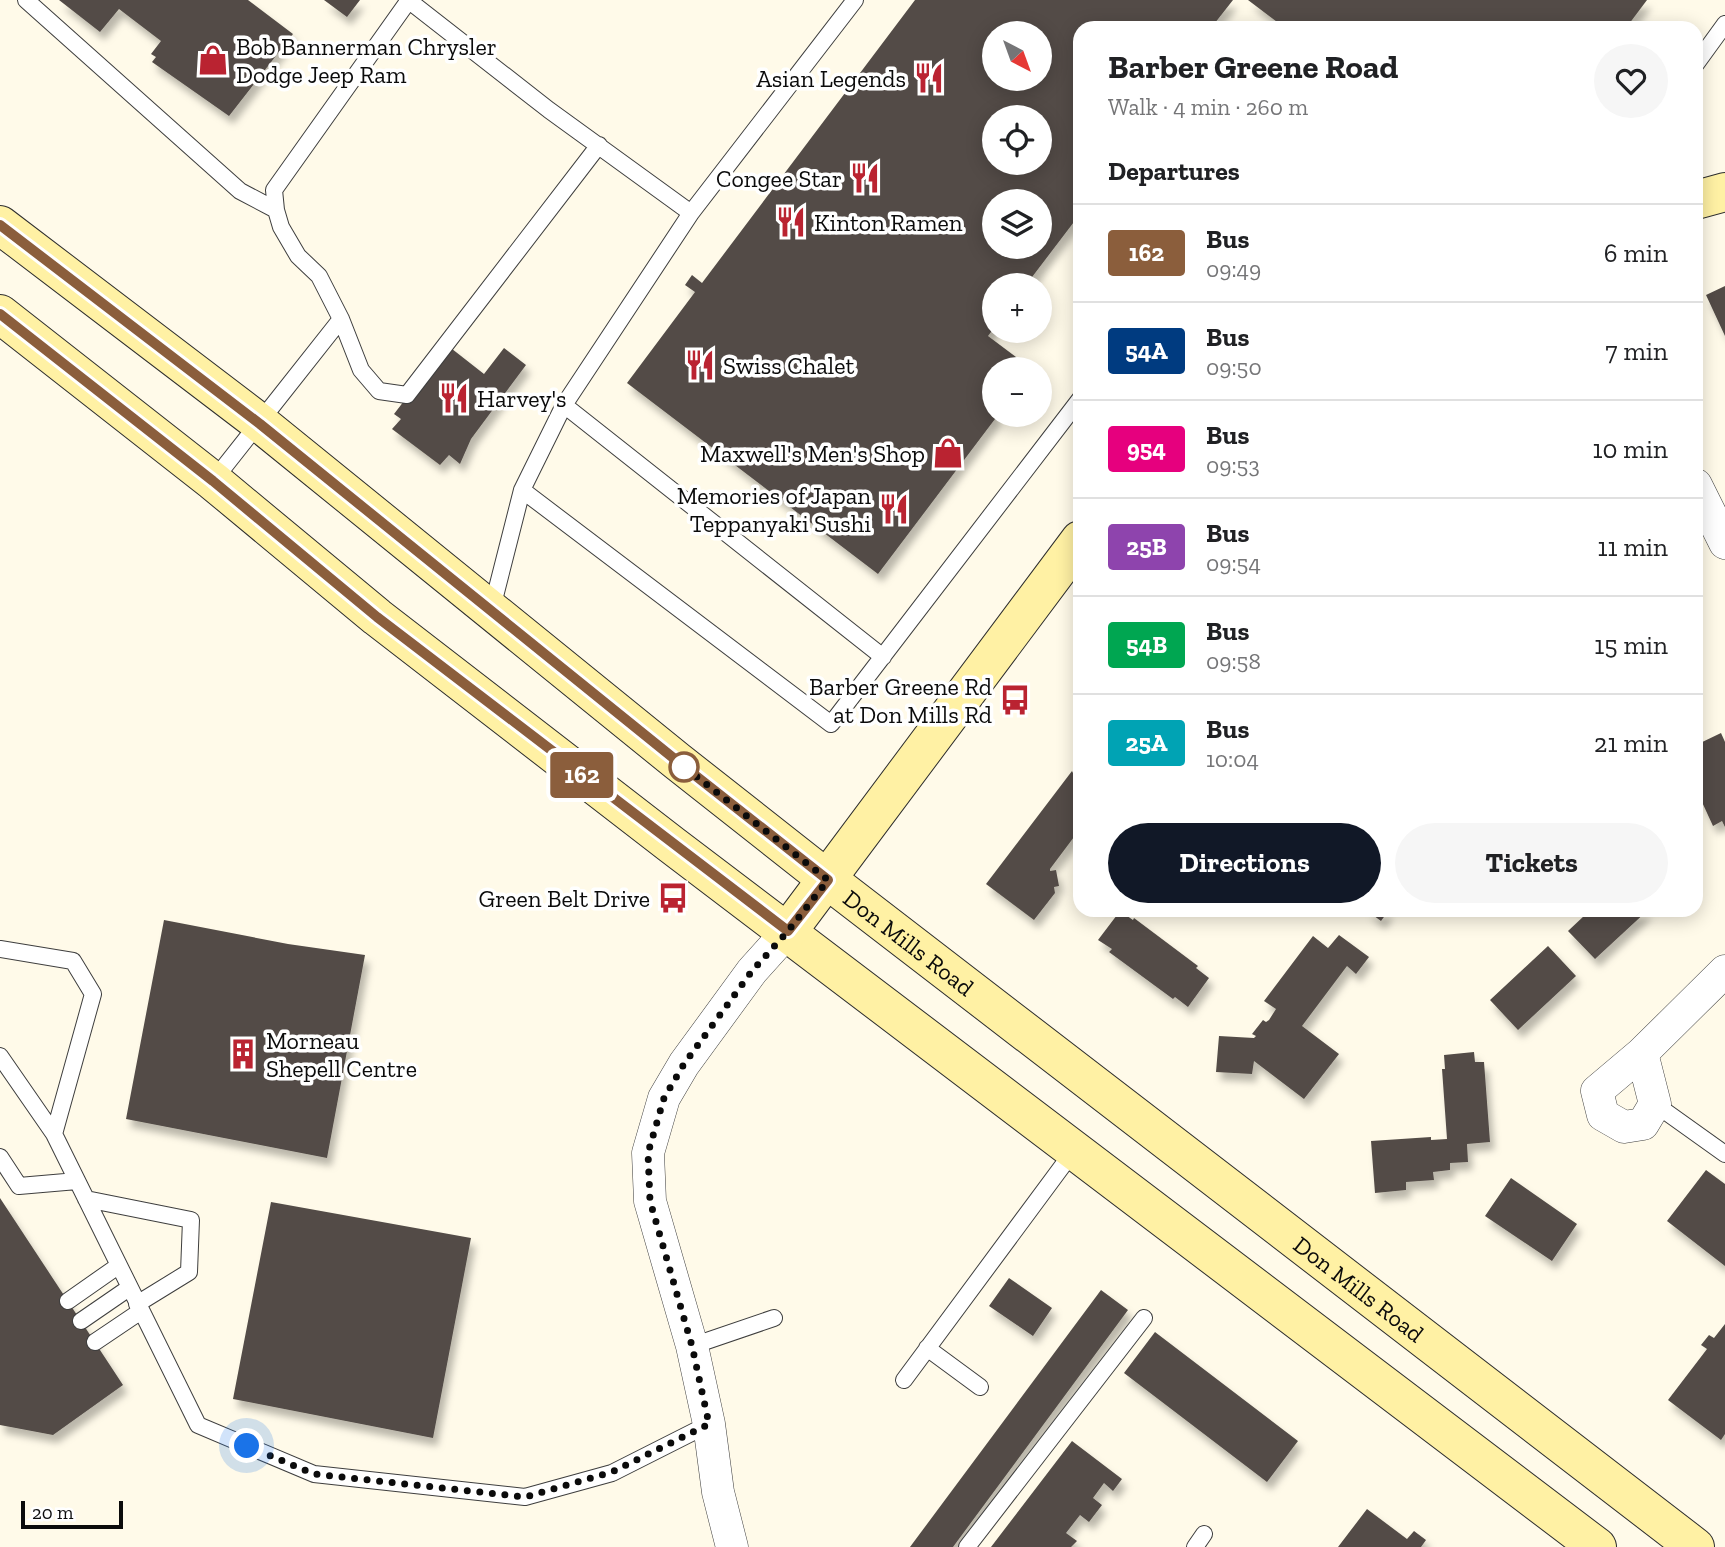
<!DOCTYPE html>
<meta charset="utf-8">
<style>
body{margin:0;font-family:"Zilla Slab",serif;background:#f6f6f6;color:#202124;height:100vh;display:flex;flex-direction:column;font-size:26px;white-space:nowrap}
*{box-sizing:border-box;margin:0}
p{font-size:23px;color:#757577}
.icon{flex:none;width:38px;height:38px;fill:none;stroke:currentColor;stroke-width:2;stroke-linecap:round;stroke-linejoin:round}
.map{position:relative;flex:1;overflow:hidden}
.sheet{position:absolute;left:1073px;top:21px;width:630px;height:896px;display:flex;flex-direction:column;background:#fff;border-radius:21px;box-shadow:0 4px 18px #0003}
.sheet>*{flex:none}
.badge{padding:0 14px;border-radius:5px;font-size:24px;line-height:46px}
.needle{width:46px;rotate:139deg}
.controls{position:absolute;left:982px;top:21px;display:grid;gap:14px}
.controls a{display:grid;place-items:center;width:70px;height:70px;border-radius:50%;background:#fff;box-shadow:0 4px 18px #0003;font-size:35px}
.scale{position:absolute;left:21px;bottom:18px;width:102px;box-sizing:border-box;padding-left:7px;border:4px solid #0b0b0b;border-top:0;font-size:19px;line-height:24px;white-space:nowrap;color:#0b0b0b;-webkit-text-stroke:5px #fff;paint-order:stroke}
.you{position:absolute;width:35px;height:35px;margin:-18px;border:5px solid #fff;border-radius:50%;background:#1a73e8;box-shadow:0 0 0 10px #1a73e833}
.map>.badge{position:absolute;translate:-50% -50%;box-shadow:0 0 0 4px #fff}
h2{padding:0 35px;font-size:26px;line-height:63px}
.round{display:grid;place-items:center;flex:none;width:74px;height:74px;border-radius:37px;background:#f6f6f6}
.summary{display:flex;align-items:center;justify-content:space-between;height:119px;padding:0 35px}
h1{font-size:33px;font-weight:700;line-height:52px}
.button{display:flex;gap:14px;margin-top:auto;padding:14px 35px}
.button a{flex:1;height:80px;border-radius:42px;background:#111827;color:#fff;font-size:28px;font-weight:700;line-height:80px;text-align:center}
.button a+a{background:#f6f6f6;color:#202124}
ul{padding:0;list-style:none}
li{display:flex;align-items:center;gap:21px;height:98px;padding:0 35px;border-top:2px solid #e0e0e0}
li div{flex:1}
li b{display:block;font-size:26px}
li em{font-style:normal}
li .badge{min-width:77px;font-weight:700;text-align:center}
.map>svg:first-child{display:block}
.building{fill:#534c47;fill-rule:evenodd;filter:url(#shadow)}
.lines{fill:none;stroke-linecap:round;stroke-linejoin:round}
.lane-casing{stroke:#3e3e3e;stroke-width:18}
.street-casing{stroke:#3e3e3e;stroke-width:33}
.secondary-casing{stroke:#2d2d2d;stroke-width:40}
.lane{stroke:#fff;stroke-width:16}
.street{stroke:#fff;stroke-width:32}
.secondary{stroke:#fff1a4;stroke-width:38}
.line-casing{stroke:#fff;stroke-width:16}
.line{stroke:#8b5e3c;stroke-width:10}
.walk{stroke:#0b0b0b;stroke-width:7;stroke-dasharray:0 12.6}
.stop-dot{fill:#fff;stroke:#8b5e3c;stroke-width:3.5}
.labels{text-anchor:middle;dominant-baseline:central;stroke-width:7;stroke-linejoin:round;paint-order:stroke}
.poi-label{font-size:24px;fill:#0b0b0b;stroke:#fff;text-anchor:end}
.street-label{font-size:24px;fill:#0b0b0b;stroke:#fff}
</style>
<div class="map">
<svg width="1725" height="1547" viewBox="0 0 1725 1547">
<defs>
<filter id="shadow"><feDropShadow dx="4.5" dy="8" stdDeviation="3.5" flood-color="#0004"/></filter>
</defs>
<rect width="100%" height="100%" fill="#fffae9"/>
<path class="building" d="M59,0H248L293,34L229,116L152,62L156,57L151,54L161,41L119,9L100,32Z
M324,0H360L347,17Z
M915,0H1233L1211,28H1080V214L1026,285H994V328L988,336L1032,369H994V415H998L878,574L627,383L695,292L685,285L692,275L702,283ZM994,33H1040V79H994ZM994,117H1040V163H994ZM994,201H1040V247H994Z
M1248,0H1647L1626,28H1285Z
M1725,286V336L1706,295Z
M447,345L484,374L504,348L526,365L471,439L460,464L449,455L440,465L392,429L401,419L394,414Z
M1721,733L1725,742V827L1722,821L1713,826L1696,789V745Z
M1080,765V829L1050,869V871L1056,870L1059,886L1054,887L1055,893L1034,920L986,884L1072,771L1073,773Z
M1366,910H1389L1381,921Z
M1586,910H1648L1595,959L1568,931L1585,915L1583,912Z
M1120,911L1133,920L1134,918L1198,966L1196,968L1209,978L1188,1007L1175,997L1173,999L1109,952L1112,949L1098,940Z
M164,920L288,944L365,955L327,1158L126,1119Z
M1339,935L1369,957L1356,974L1347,966L1302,1026L1339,1054L1304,1099L1254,1061L1252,1074L1216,1072L1219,1036L1254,1038L1256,1036L1252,1034L1263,1020L1266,1022L1269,1020L1276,1009L1264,1001L1313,936L1328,948Z
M1548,946L1576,976L1518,1030L1490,1000Z
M1474,1052L1475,1062H1484L1490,1142L1467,1144L1468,1162L1450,1163V1170L1433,1172L1434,1180L1406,1182V1190L1375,1193L1371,1141L1431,1137V1140L1447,1139L1442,1069H1445L1444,1055Z
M1706,1170L1725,1184V1266L1667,1221Z
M1511,1178L1577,1224L1552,1261L1485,1216Z
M0,1198L123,1385L53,1435L0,1425Z
M271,1202L471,1238L433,1438L233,1399Z
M1009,1278L1052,1308L1033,1336L989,1306Z
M1101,1290L1128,1310L953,1547H910Z
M1725,1324V1434L1721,1440L1668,1400L1707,1349L1701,1345L1709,1335L1714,1338Z
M1155,1332L1298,1441L1267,1482L1124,1373Z
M1072,1441L1122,1479L1113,1491L1104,1483L1093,1498L1102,1505L1089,1522L1080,1515L1066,1533L1077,1541L1071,1547H991Z
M1367,1509L1407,1539L1414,1531L1426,1540L1421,1547H1338Z"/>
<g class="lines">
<g class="lane-casing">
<path id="lane" d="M26,0L240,191L276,210
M408,0L549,110L691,213
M409,0L274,190L276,210L281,227L298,256L319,276L341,319L361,370L379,391L407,395L599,145
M1696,64L1725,24
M564,405L883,657
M213,481L341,319
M522,490L831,724L1080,399
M492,608L522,490L564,405L691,213L855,0
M0,949L73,961L93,994L54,1134
M0,1056L54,1134L198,1425L314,1474L525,1497L612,1473L709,1424
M1655,1104L1725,1154
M0,1157L19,1186L77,1181
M86,1199L191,1220L189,1272L137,1304
M68,1301L118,1266
M81,1321L129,1288
M95,1342L141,1311
M692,1346L774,1318
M927,1348L980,1387
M904,1380L1075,1149
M967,1547L1144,1318
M1195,1547L1204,1534"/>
</g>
<g class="street-casing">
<path id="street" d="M1696,485L1725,543
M1642,1053L1655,1104L1643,1124L1624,1127L1603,1115L1597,1091L1642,1053L1725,971
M732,1547L718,1492L709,1424L692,1346L650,1201L648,1153L664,1098L684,1064L752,971L788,931"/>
</g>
<g class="secondary-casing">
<g id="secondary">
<path d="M1696,200L1725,192"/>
<path id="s1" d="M0,225L260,423L677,761L828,880L1695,1547"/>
<path d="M0,314L213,481L377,617L672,845L1597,1547"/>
<path d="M788,931L1080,540"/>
</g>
</g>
<use href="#lane" class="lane"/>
<use href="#street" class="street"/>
<use href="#secondary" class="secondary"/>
</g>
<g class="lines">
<g class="line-casing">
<path id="line" d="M0,225L260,424L677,761L828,880L788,931L377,617L213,481L0,314"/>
</g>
<use href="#line" class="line"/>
<path class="walk" d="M247,1446L314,1474L525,1497L612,1472L709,1424L692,1346L650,1201L648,1153L664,1098L684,1064L752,971L788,931L828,880L677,761L684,767"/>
</g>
<defs>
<g id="shop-bare" transform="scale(2.415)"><path d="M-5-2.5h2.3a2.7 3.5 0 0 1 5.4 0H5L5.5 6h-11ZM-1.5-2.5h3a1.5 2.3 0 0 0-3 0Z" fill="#ba2331" stroke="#fff" stroke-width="2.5" paint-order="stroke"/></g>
<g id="restaurant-bare" transform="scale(2.415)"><path d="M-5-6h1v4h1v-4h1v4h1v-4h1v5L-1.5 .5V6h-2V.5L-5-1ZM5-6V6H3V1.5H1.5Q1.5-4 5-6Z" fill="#ba2331" stroke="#fff" stroke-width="2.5" paint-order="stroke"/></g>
<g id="bus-bare" transform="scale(2.415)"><path d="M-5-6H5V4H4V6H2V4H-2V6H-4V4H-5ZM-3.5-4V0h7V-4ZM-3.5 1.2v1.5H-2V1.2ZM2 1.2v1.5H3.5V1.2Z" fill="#ba2331" stroke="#fff" stroke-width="2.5" paint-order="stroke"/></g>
<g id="building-bare" transform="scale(2.415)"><path d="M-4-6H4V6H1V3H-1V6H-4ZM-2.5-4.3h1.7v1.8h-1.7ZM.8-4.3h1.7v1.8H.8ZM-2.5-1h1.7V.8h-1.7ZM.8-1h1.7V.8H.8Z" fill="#ba2331" stroke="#fff" stroke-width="2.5" paint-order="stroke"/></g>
</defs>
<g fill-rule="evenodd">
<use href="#shop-bare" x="213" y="60"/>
<use href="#restaurant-bare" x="929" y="78"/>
<use href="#restaurant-bare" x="865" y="178"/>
<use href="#restaurant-bare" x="791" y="222"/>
<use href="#restaurant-bare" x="700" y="365"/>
<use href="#restaurant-bare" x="454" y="398"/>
<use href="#shop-bare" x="948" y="453"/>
<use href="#restaurant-bare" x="894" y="509"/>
<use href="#bus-bare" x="1015" y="700"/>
<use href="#bus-bare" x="673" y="898"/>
<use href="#building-bare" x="243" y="1054"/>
</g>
<circle class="stop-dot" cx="684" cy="767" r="14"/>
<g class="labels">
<g class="poi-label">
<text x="236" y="46" text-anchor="start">Bob Bannerman Chrysler<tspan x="236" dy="28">Dodge Jeep Ram</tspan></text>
<text x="906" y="78">Asian Legends</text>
<text x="842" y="178">Congee Star</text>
<text x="814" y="222" text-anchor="start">Kinton Ramen</text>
<text x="723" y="365" text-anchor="start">Swiss Chalet</text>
<text x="477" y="398" text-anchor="start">Harvey's</text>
<text x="925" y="453">Maxwell's Men's Shop</text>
<text x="871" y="495">Memories of Japan<tspan x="871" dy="28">Teppanyaki Sushi</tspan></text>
<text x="992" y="686">Barber Greene Rd<tspan x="992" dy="28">at Don Mills Rd</tspan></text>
<text x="650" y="898">Green Belt Drive</text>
<text x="266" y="1040" text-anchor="start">Morneau<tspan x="266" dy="28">Shepell Centre</tspan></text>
</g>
<g class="street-label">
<text stroke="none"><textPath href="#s1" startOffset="1158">Don Mills Road</textPath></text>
<text stroke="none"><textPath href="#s1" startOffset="1726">Don Mills Road</textPath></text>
</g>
</g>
</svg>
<div class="controls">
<a><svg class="needle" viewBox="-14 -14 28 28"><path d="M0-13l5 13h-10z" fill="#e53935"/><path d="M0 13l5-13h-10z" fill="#757577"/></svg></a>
<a><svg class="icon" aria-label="locate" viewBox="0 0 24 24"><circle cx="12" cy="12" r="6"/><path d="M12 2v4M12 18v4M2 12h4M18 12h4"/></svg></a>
<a><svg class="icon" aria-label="layers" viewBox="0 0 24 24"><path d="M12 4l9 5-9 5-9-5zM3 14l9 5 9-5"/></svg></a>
<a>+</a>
<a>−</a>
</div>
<div class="scale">20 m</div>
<div class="you" style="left:247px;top:1446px"></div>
<b class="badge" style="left:582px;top:775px;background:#8b5e3c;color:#fff">162</b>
<section class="sheet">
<div class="summary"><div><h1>Barber Greene Road</h1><p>Walk · 4 min · 260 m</p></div><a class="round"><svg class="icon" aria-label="heart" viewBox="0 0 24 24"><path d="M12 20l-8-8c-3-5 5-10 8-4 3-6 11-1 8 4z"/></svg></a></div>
<h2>Departures</h2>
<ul>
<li><span class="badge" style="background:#8b5e3c;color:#fff">162</span><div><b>Bus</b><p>09:49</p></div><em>6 min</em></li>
<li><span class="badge" style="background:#003b80;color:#fff">54A</span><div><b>Bus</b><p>09:50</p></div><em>7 min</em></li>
<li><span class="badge" style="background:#e6007e;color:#fff">954</span><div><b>Bus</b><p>09:53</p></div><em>10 min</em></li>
<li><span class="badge" style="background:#8e44ad;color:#fff">25B</span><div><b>Bus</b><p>09:54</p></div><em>11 min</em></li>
<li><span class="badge" style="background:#00a651;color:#fff">54B</span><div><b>Bus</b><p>09:58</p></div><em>15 min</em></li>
<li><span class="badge" style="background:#00a3b4;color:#fff">25A</span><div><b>Bus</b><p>10:04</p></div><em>21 min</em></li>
</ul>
<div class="button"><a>Directions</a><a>Tickets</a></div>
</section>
</div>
